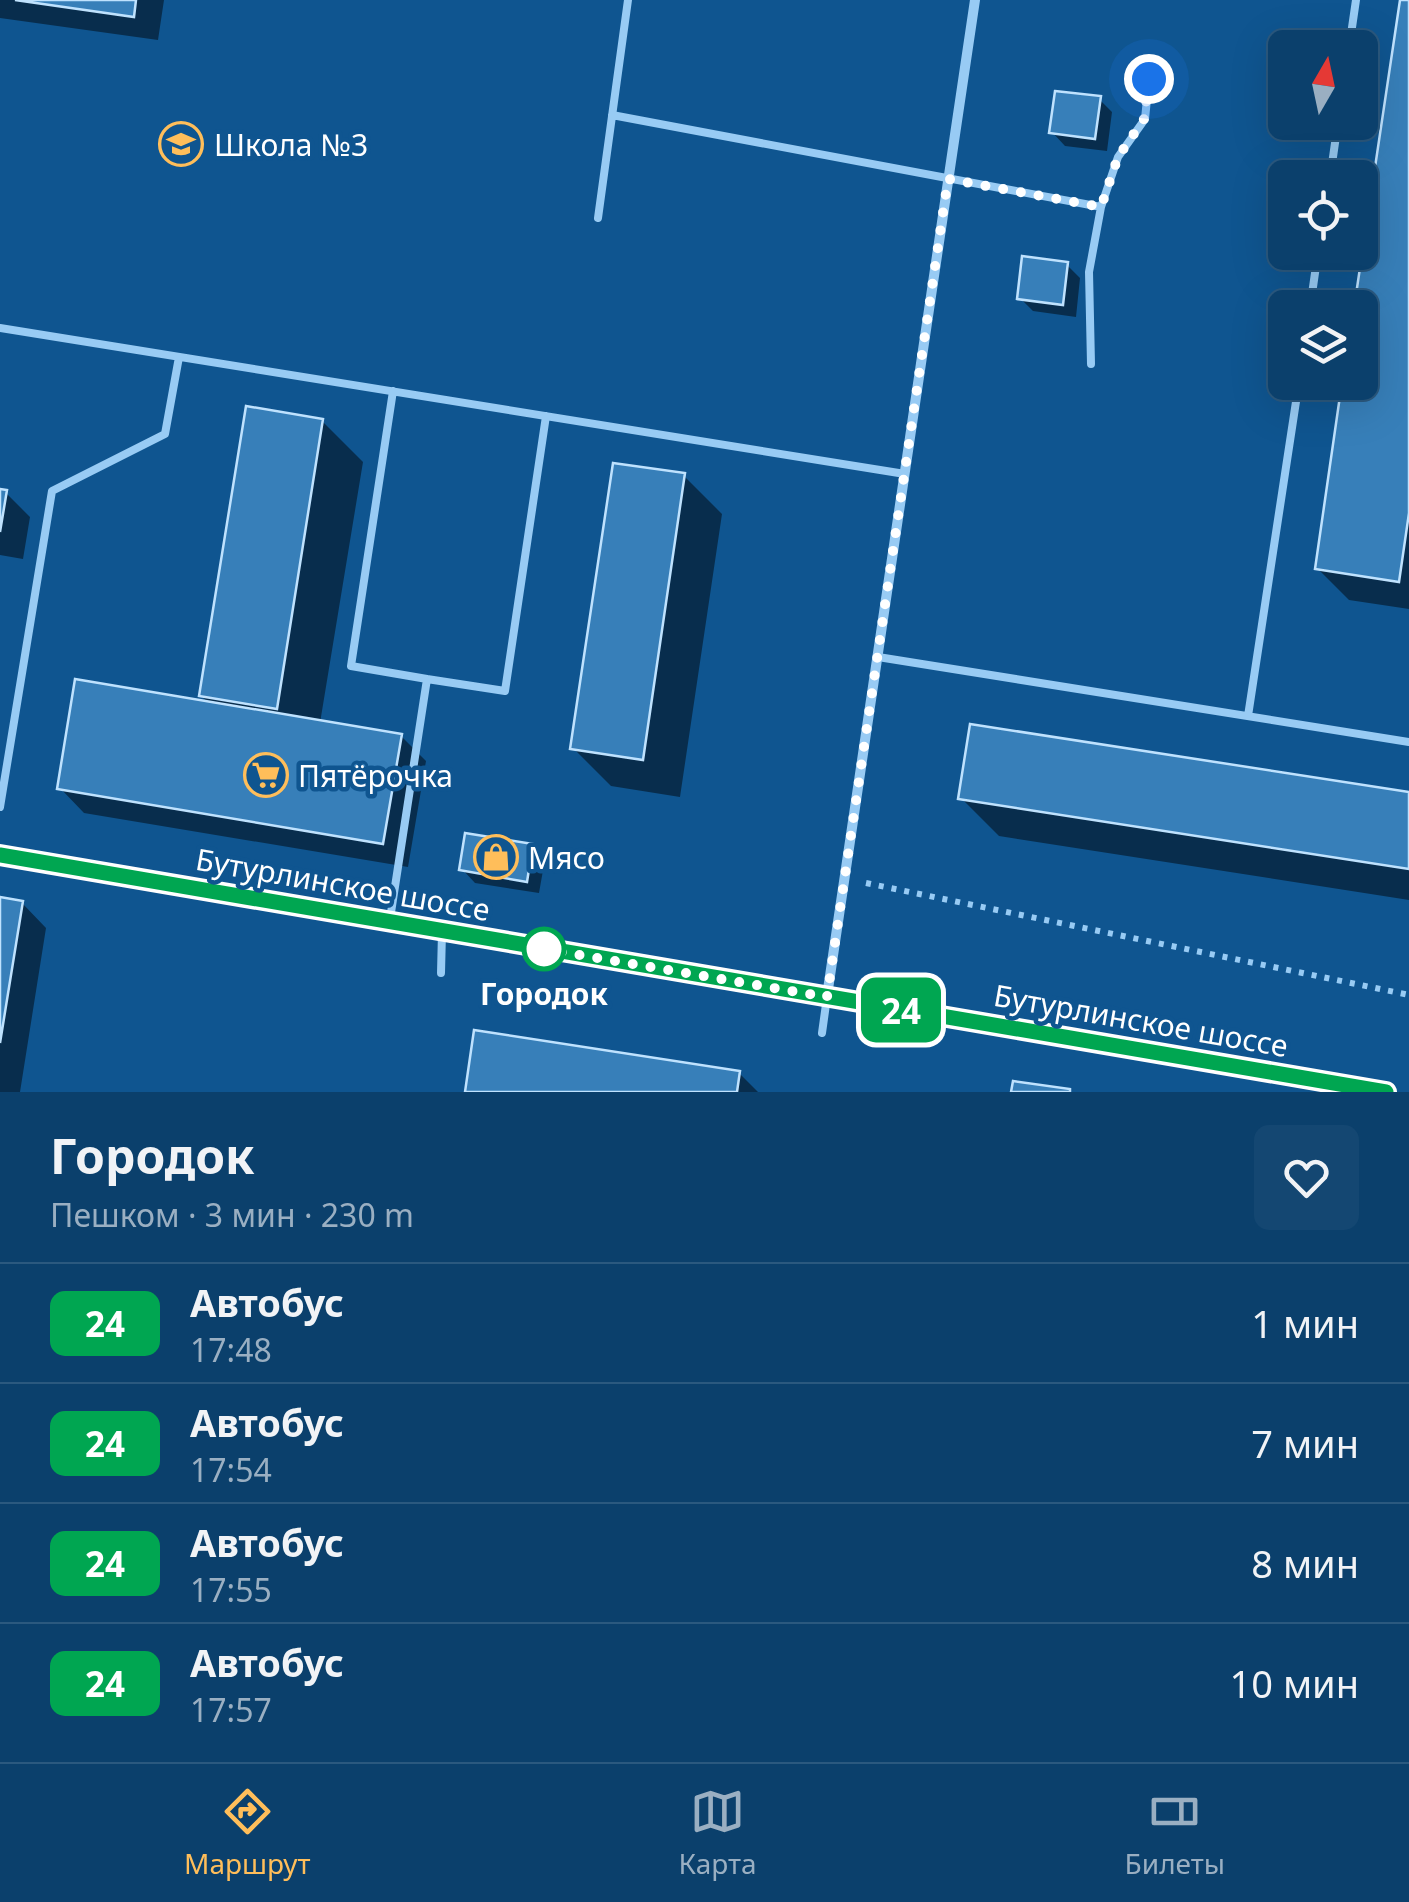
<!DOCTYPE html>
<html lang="ru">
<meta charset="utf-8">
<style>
body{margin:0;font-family:"Noto Sans",sans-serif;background:#144772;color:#f1f3f6;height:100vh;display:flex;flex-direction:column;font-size:38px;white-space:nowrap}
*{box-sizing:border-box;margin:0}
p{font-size:32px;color:#9aafc2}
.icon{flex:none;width:55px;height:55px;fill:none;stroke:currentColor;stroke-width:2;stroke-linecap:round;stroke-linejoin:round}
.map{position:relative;height:1092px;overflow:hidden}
.panel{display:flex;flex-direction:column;background:#0b406c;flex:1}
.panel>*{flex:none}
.badge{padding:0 20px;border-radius:15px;font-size:35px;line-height:65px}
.needle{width:65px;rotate:9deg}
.fabs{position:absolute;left:1268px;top:30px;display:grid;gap:20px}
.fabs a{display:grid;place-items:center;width:110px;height:110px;border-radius:15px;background:#0b406c;box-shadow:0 10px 40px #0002,0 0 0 2px #2b597f;font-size:50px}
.you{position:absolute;width:50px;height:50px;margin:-25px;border:8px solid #fff;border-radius:50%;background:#1a73e8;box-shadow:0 0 0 15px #1a73e833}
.map>.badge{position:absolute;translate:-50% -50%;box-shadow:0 0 0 5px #fff}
.round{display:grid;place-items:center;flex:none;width:105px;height:105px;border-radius:15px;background:#144772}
.summary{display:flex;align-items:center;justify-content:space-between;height:170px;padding:0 50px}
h1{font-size:48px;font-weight:700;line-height:75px}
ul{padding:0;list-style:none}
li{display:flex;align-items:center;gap:30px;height:120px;padding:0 50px;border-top:2px solid #2b597f}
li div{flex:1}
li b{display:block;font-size:38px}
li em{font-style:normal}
li .badge{min-width:110px;font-weight:700;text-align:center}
.dock{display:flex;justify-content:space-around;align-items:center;height:140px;border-top:2px solid #2b597f;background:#0b406c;font-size:28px;color:#9aafc2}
.dock a{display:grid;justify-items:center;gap:5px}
.dock .current{color:#ffbe5a}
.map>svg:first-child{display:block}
.shadow{fill:#0007}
.building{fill:#377fb9;stroke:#bfe2fe;stroke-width:2.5}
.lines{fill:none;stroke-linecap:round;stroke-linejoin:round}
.path{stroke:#98cbf4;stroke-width:6;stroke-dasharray:5 8;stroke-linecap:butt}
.lane{stroke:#98cbf4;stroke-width:8}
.street{stroke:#98cbf4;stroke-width:10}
.secondary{stroke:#c7e4fd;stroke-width:20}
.line-casing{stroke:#fff;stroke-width:22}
.line{stroke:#00a651;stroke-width:15}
.walk{stroke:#fff;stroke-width:10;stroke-dasharray:0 18}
.stop-dot{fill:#fff;stroke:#00a651;stroke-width:5}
.labels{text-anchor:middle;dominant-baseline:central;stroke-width:9;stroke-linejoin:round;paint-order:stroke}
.poi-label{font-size:30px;fill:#fff;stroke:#0f5590;text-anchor:start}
.street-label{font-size:30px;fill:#fff;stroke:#0f5590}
.stop-label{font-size:30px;font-weight:bold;fill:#fff;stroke:#0f5590}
</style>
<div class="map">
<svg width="1409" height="1092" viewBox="0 0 1409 1092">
<rect width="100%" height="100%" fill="#0f5590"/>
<path class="shadow" d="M0,0H164L158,40L0,18Z
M1402,0H1409V609L1349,600L1317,568L1360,382Z
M1099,99L1112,112L1107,151L1065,146L1052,132Z
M1067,265L1080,278L1076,317L1033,311L1020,298Z
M322,421L363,462L320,723L401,736L426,761L408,867L84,813L60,788L210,704L201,696Z
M684,476L722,514L680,797L611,786L573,748Z
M0,491L5,492L30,517L23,559L0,555Z
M1409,795V900L999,836L961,798Z
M531,846L545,859L539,893L475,883L462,869Z
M0,900L22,903L46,928L20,1092H0Z
M739,1073L758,1092H468Z"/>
<path class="building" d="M15,0H136L134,17Z
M1400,0H1409V513L1399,582L1315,569L1342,382H1360V308H1354Z
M1055,91L1101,96L1095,139L1049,133Z
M1022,256L1068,262L1063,305L1017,299Z
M246,406L323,419L277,709L199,696Z
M613,463L685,473L643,760L570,749Z
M0,489L7,490L0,532Z
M75,679L402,734L383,844L57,789Z
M970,724L1409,792V869L958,799Z
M465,833L533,844L527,882L459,870Z
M0,897L23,901L0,1043Z
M474,1030L740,1071L737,1092H465Z
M1013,1081L1070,1089V1092H1011Z"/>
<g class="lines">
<path class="path" d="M866,883L1409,995"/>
<path class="lane" d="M1349,48L1356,0
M612,115L1101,207
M1330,178L1338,122
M598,218L628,0
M1310,308L1318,252
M0,328L905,474
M1091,364L1089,272L1101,207L1118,157L1145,119L1149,79
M393,391L351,666L427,679
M878,657L1409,742
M1248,716L1299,382
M0,807L52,491L165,434L179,357
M390,919L427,679L505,691L546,416
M441,973L442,932
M822,1033L827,997"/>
<path class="street" d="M827,996L975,0"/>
<path class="secondary" d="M0,855L1385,1092"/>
</g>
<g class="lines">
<g class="line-casing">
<path id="line" d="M0,855L1386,1092"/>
</g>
<use href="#line" class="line"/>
<path class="walk" d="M544,949L827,997L948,179L1101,207L1118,157L1144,119L1149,79"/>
</g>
<defs>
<g id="school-ring" transform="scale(2.25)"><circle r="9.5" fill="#0f5590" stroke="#ffbe5a" stroke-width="1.5"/><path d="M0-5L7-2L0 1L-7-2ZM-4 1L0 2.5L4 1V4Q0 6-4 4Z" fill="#ffbe5a"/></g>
<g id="supermarket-ring" transform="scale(2.25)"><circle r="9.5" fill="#0f5590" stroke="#ffbe5a" stroke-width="1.5"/><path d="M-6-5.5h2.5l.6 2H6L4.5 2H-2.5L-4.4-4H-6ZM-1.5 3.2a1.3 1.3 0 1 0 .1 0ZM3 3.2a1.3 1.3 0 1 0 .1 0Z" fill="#ffbe5a"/></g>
<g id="shop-ring" transform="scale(2.25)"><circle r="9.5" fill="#0f5590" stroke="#ffbe5a" stroke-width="1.5"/><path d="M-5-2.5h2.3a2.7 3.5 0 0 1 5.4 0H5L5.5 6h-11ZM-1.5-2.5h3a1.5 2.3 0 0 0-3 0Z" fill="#ffbe5a"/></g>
</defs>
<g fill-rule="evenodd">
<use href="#school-ring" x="181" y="144"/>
<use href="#supermarket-ring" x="266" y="775"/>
<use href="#shop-ring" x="496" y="857"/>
</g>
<circle class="stop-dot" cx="544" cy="949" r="20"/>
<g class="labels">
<g class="poi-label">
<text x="214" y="144">Школа №3</text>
<text x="298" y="775">Пятёрочка</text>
<text x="528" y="857">Мясо</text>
</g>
<g class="street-label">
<text transform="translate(343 884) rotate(10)">Бутурлинское шоссе</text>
<text transform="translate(1141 1020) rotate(10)">Бутурлинское шоссе</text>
</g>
<g class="stop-label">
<text x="544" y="993">Городок</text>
</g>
</g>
</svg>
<div class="fabs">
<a><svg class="needle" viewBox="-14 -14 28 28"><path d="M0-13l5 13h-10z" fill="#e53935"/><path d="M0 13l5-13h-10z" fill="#9aafc2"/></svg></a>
<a><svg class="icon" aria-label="locate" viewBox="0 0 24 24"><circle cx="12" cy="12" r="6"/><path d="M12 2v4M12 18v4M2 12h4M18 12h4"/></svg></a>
<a><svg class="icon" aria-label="layers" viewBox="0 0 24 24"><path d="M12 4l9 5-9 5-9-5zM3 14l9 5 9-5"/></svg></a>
</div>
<div class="you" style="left:1149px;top:79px"></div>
<b class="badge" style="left:901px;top:1010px;background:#00a651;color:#fff">24</b>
</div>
<section class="panel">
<div class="summary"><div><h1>Городок</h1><p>Пешком · 3 мин · 230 m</p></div><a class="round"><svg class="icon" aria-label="heart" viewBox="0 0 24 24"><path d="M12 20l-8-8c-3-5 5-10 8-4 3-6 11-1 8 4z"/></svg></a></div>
<ul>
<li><span class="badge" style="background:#00a651;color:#fff">24</span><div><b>Автобус</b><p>17:48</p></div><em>1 мин</em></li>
<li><span class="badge" style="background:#00a651;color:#fff">24</span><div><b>Автобус</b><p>17:54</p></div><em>7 мин</em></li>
<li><span class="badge" style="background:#00a651;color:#fff">24</span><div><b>Автобус</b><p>17:55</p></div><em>8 мин</em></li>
<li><span class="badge" style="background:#00a651;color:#fff">24</span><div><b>Автобус</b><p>17:57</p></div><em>10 мин</em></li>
</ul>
</section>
<nav class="dock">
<a class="current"><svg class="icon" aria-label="directions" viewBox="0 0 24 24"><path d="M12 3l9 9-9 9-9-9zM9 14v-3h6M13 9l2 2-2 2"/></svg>Маршрут</a>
<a><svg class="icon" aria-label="map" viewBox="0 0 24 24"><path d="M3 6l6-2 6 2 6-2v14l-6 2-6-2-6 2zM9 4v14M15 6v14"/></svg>Карта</a>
<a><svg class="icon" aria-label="tickets" viewBox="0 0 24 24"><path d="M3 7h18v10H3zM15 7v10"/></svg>Билеты</a>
</nav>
